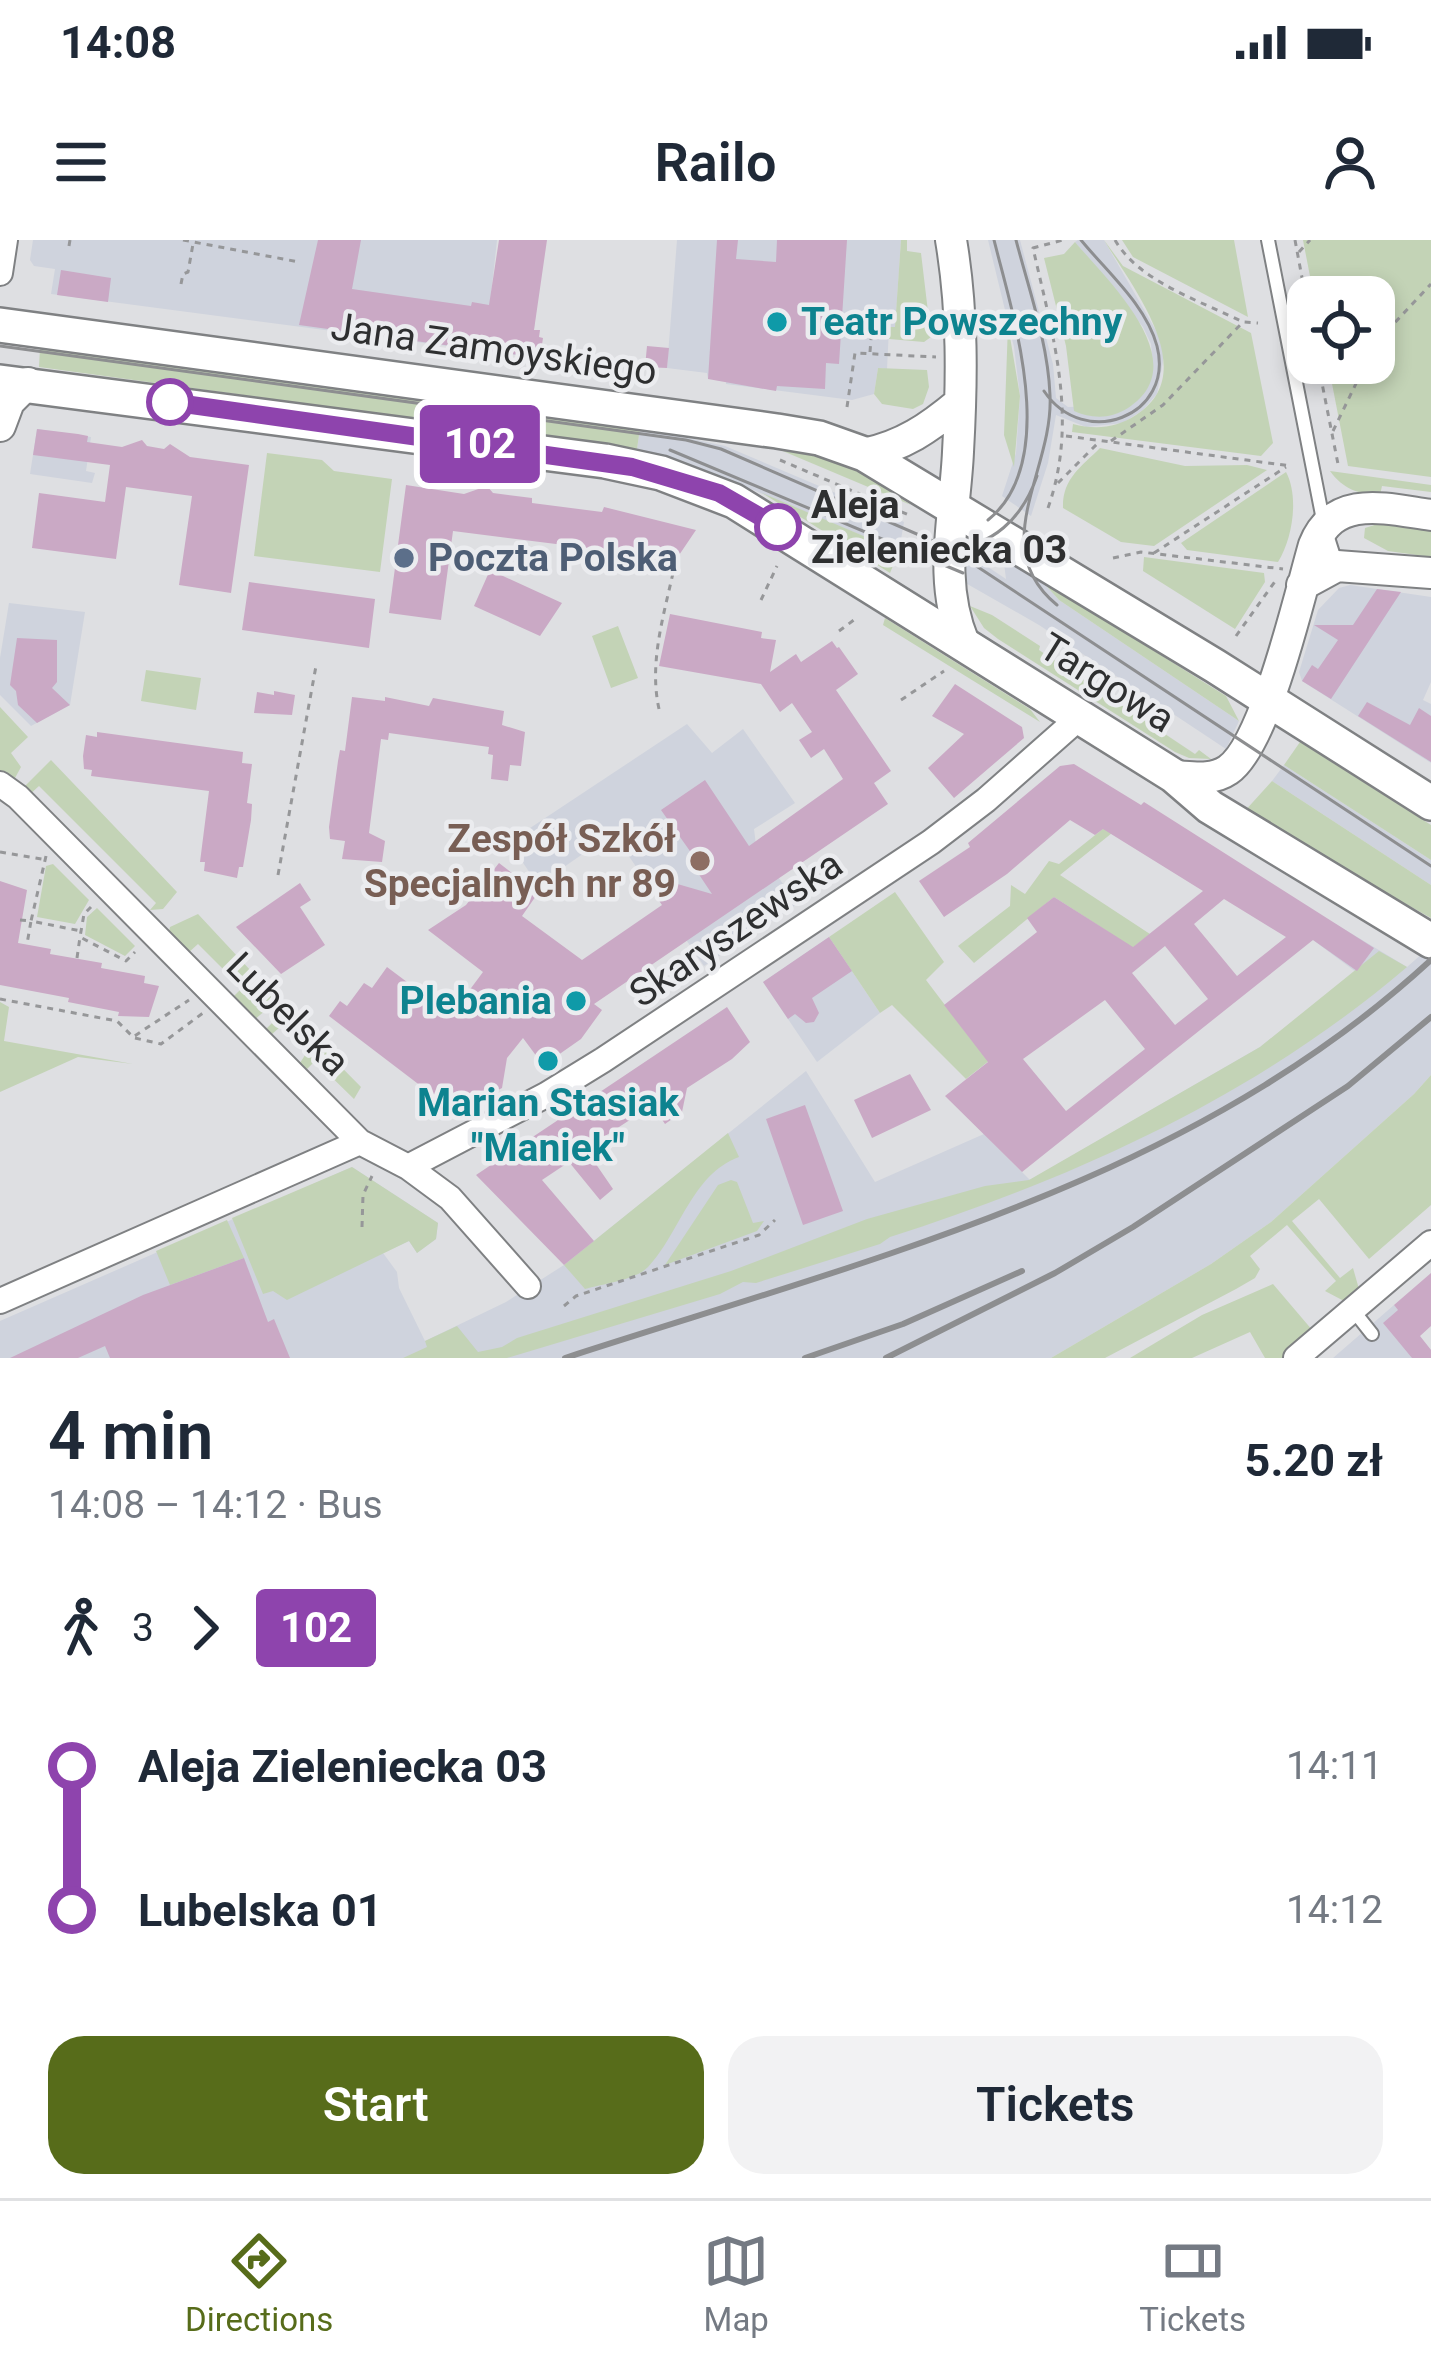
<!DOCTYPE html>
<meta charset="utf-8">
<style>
body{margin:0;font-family:Roboto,sans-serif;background:#f2f2f3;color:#1f2937;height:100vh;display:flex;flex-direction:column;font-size:45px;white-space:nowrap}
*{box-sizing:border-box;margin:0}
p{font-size:39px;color:#747a83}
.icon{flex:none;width:66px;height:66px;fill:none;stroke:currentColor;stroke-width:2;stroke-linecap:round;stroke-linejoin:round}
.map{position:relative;height:1118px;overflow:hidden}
.sheet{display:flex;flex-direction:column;background:#fff;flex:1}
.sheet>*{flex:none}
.badge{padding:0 24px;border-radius:9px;font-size:42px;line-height:78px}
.tools{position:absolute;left:1287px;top:36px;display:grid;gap:24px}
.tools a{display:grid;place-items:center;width:108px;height:108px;border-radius:24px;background:#fff;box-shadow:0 6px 18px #0003;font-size:60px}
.map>.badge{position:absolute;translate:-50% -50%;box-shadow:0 0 0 6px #fff}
.legs{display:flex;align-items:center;gap:18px;height:132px;padding:0 48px;font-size:39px}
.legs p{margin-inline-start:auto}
.headline{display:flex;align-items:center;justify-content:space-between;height:204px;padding:0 48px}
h1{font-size:66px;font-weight:600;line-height:90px}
.cta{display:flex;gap:24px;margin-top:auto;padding:24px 48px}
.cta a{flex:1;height:138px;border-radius:36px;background:#576c1a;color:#fff;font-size:48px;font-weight:600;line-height:138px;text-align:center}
.cta a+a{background:#f2f2f3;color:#1f2937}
ul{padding:0 48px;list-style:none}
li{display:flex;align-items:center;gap:42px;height:144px;font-size:45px}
li i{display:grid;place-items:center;width:18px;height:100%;margin:0 15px;background:currentColor}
li i::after{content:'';width:30px;height:30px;margin:-15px;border:9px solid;border-radius:50%;background:#fff}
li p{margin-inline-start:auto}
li:first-child i{background:linear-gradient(#0000 50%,currentColor 0)}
li:last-child i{background:linear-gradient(currentColor 50%,#0000 0)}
.status{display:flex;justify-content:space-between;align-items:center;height:84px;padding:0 60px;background:#fff;direction:ltr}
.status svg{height:33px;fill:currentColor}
header{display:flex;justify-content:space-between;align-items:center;height:156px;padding:0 48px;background:#fff;font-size:54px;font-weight:600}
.tabs{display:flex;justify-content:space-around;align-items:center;height:168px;border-top:3px solid #e0e1e3;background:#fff;font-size:33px;color:#747a83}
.tabs a{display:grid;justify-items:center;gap:6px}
.tabs .selected{color:#576c1a}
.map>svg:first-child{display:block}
.built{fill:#cfd3dd}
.green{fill:#c3d3b6}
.building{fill:#caa9c5;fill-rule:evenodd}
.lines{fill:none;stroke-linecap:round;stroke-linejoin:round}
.service-casing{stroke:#7f8183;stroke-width:16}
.minor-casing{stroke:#7f8183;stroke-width:28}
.tertiary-casing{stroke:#7f8183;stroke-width:34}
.secondary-casing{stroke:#7f8183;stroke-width:38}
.path{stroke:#969799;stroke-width:3;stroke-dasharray:6 6;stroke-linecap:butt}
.service{stroke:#fff;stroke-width:12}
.minor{stroke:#fff;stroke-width:24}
.tertiary{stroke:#fff;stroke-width:30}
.secondary{stroke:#fff;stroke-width:33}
.tram{stroke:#8d8e90;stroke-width:3}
.rail{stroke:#8d8e90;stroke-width:6}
.line-1-casing{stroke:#fff;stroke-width:27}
.line-1{stroke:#8e44ad;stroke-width:18}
.culture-dot{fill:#0f9aa8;stroke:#ebecef;stroke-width:4.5}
.stop-1-dot{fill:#fff;stroke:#8e44ad;stroke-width:6}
.service-dot{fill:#5c6f8a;stroke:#ebecef;stroke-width:4.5}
.education-dot{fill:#8d6e63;stroke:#ebecef;stroke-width:4.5}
.labels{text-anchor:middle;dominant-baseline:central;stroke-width:9;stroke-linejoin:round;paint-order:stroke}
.culture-label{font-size:39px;font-weight:bold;fill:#0d838f;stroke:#ebecef;text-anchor:start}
.street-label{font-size:39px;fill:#2e2f30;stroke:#ebecef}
.stop-label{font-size:39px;font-weight:bold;fill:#2e2f30;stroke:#ebecef;text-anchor:start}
.service-label{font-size:39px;font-weight:bold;fill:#4e5e75;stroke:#ebecef;text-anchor:start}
.education-label{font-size:39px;font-weight:bold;fill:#785e54;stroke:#ebecef;text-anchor:end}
</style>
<div class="status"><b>14:08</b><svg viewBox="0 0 49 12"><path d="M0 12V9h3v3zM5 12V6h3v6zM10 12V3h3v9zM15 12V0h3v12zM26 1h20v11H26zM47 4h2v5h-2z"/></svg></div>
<header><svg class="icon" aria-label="menu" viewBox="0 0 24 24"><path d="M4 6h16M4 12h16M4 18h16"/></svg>Railo<svg class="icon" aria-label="person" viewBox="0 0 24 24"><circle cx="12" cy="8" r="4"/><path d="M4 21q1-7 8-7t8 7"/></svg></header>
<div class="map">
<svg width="1431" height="1118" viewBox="0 0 1431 1118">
<rect width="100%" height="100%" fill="#dedfe2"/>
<path class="built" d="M33,0H497L490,64L536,71L531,117L51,54L55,29L34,26L30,20Z
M677,0H901L895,88H889L887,129L878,128L874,154L852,160L726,144V139H708L707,133L667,128Z
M988,0H1020L1053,124L1056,158L1068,167L1132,165L1147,147L1153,125L1151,104L1143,87L1075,2L1078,0H1104L1158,94L1164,116L1157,154L1143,170L1123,183L1086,187L1056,175L1048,223L1031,276L1002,256L1016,213L1020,156L1014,107Z
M640,188L725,206L904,282L899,311L708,231L637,209Z
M37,189L91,197L86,231L95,233L92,243L30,234Z
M959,289L987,306L967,313L1006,339L1003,315L1041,340L1059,360L1239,481L1226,509L1039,385L962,341Z
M1350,345L1431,357V442L1423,460L1431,464V523L1302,441L1299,432L1318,370L1339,348Z
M9,363L85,372L70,465L31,486L0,455V418Z
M687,484L712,513L743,489L795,563L754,589L756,605L797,664L704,726L613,593L538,645L509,602Z
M1284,525L1431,620V645L1272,541Z
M1334,683L1407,727L1431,706V835L1414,854L1271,982L1211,1024L1051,1118H0V1081L352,927L438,983L436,999L417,1013L409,1001L383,1013L397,1032L399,1048L425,1101L506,1062L564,1025L806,831L875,942L984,894L1030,940L1260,807L1356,732L1313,700Z
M829,697L880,773L817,822L763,742Z
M1394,1065L1431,1110V1118H1333Z"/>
<path class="green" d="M901,0H907V11L921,13L931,97L924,102L889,99V87H895Z
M1104,0L1123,26L1251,93L1273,203L1261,216L1072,192L1073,184C1096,190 1116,188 1136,175C1203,132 1131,46 1104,0Z
M1122,0H1234L1248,77L1133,17Z
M1303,0H1431V237L1348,226L1328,123H1374V57H1314Z
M1075,2C1107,40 1197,123 1128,168C1111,179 1092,179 1074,171L1066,106L1044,18L1064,14Z
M1008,85L1020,156L1014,227L1004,195Z
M40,108L640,188L637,209L39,127Z
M878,128L927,130L929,147L923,164L913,169L882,164L874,154Z
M777,207L848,224L911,265L778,209Z
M1100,208L1185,226L1247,225L1267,230L1154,306L1121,302L1063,268C1062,239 1081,227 1100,208Z
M267,213L322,220L334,231L392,239L380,332L254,316Z
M1330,231L1431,245V252L1382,246L1380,255C1358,254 1343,249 1330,231Z
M1286,232C1299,256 1293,298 1278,322L1187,310L1181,303Z
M762,253L899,311L890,333Z
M1384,282L1431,287V317L1388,311L1364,298L1365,288Z
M1144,317L1264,333L1265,342L1235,389L1143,331Z
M1041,340L1226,456L1239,481L1059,360Z
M970,366L992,375L1040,406L1039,410L1195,514L1199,510L1211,519L1189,518L1175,512L998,399L984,388Z
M885,378L1030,469L1040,482L883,385Z
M618,386L638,438L611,448L592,396Z
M146,430L201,438L196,470L141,461Z
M0,467L28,497L11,513L21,527L15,538L0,534Z
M1300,502L1431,585V620L1284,525Z
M51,520L177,652L163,669L150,670L156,663L39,546L28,556L25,546Z
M1272,541L1431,645V678L1243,573Z
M1104,588L1112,593L1060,635L1150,694L966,839L892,765L880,773L829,697L895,652L944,722L926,740L973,802L1110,693L1054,657L974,723L958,706L1010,666L1011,645L1025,654L1049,621L1059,624Z
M53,624L89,660L75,684L37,677L46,626Z
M97,668L135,706L125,716L85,695L87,677Z
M198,674L252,732L238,744L198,704L188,713L168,696L170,687Z
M1379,711L1407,727C1256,856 1077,937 890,997L880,1004L756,1043L743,1042L720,1054L507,1118H403L427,1107L425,1101L457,1086L478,1112L502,1107L517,1098L731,1031L867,979L985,946L1029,940L1260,807Z
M255,735L278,760L254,780L232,758Z
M0,762L9,767L4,801L133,824L78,817L0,852Z
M285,770L361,847L354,859L315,821L306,830L298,826L307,812L280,787L271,795L264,791Z
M1431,835V965L1369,1019L1319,959L1292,981L1340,1038L1353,1028L1359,1049L1344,1061L1325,1051L1336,1041L1287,985L1250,1016L1260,1029L1255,1038L1236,1049L1105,1118H1051L1211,1024L1271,982L1414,854Z
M728,893L739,917C691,935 681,992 648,1027C636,1040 602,1044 585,1049L564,1025Z
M352,927L438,983L436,999L417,1013L409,1001L287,1060L273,1051L263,1054L232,978Z
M731,940L737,942L753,983L764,981L757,991L665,1025L718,945Z
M227,980L244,1018L170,1045L156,1011Z
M1273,1044L1313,1091L1288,1118H1265L1250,1092L1192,1118H1130L1202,1075Z"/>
<path class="building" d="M318,0H361L352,49L471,66L472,62L489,65L499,0H547L534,90H540L539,97L543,98L540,118L299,85Z
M717,0H738L736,19L776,22L777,0H847L839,124L826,123L825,149L777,146L776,151L708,139Z
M61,30L111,38L108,62L57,55Z
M647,106L669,108L667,128L645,127Z
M37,189L78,194L88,196L87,202L122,207L142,200L147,206L164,209L170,204L190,217L249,225L231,353L179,345L192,256L126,247L116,319L32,308L39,253L105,262L110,225L33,215Z
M406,245L464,254L487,246L493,253L532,258V263L602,272L604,267L696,290L671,327L612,311L453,291L441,380L389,373Z
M490,330L562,363L540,396L474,366Z
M249,342L375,359L369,408L242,390Z
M1377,349L1401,352L1331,459L1302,441L1312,425L1318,429L1338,400L1314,385H1353Z
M670,374L762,392L761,398L776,400L770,432L796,414L801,422L832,401L837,408L839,407L858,434L836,450L891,531L874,543L888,564L594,764L602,770L581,799L551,820L543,825L523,798L507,818L502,848L455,872L329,776L340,761L347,766L364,743L372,748L387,727L451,775L483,732L428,690L466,665L499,623L538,653L522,676L582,720L662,665L656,656L674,643L712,654L690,621L692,614L661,570L705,540L749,606L843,539L824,509L811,518L799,500L812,492L792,463L780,472L761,444L659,426Z
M17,398L57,400V442L52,448L70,465L37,483L18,465L16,451L10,445Z
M955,444L1022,487L1024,498L954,558L928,528L964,494L932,476Z
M274,451L295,455L292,475L254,473L257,452L274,455Z
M352,457L385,461V457L429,466L433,458L504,471L502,485L525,492L521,526L510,525L508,541L491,539L493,515L488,514L489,507L389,493L388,500L381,499L369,593L385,601L382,622L342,619L345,601L330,599L329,587L338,521L340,510L345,511Z
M1367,462L1410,485L1419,468L1431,476V522L1358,476Z
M97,492L243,512L242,523L252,524L247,563L252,564L251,580L243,627H239L237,638L204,631L205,622H200L209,551L91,536L92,530L84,529L83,516L86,495L97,497Z
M1074,524L1141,565L1144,562L1374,708L1357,731L1313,700L1022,932L945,856L988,822L944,765L1037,692L1027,678L1054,657L1133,707L1203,651L1103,589L1095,595L1070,580L1007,634L944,677L919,641L970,607L968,603L1060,526ZM1224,659L1286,697L1237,736L1194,684ZM1165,706L1208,759L1175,785L1132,733ZM1105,760L1145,809L1066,871L1023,819Z
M0,641L27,650L18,703L51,709L50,714L102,723L101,728L145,736L144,743L159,746L149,777L118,776L119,772L68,762L69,758L0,745Z
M300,643L311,660L300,667L325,705L281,734L236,687Z
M829,697L852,731L812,758L819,773L814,782L806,783L795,774L788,779L763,742Z
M727,767L750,802L732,819L687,848L682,872L665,884L655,869L642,878L639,874L599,900L602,905L589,914L613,949L600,960L569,922L542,940L594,1001L564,1025L476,935Z
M910,834L931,870L872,898L854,860Z
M805,865L843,971L803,985L766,879Z
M244,1018L268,1082L274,1079L290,1118H110L105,1106L78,1118H10L143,1055Z
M1431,1033V1086L1420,1096L1431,1110V1118H1412L1383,1083L1398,1070L1394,1065Z"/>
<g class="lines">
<g class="service-casing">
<path id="service" d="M1268,0L1324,285L1337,326
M1353,1070L1372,1094"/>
</g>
<g class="minor-casing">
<path id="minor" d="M0,33L5,0
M0,544L18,557L360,902L408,927L450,958L528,1046
M408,927L546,855L603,820L931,602L986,560L1080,477
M0,1061L360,902
M1296,1118L1431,1003"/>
</g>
<g class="tertiary-casing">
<path id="tertiary" d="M951,0C963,71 962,141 958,212C955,278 937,339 964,403
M0,186L9,162L28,143
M864,214C903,206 929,188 959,163
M1302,345L1337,326L1431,333
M1174,536C1193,537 1212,541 1228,530C1266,504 1300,353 1314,305C1335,253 1387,269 1431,275"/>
</g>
<g class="secondary-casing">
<path id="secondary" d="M0,85L777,191L819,198L864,214L1215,426L1431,563
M0,142L605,221L661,233L734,261L1174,536L1210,567L1431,701"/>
</g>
<path class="path" d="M183,0L299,22
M1115,0C1139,42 1201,61 1243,82L1258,83
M1295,0L1308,70
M69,6L70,0
M1299,12L1310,0
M181,44L183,34L188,32L193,4
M1374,111L1387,91L1431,44
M870,112L872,86
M1318,123L1338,224
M847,167L855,113L936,117
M1333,191L1366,123
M1066,196L1291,226
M1111,201L1163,165L1243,82
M780,220L909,275
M1058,243L1098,203
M1048,268C1079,180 1053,97 1033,8L1063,0
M1154,313L1286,227
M1113,318L1141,312L1283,329
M761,360L777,326
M839,391L858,377
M1236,396L1276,340
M901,460L944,431
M659,469C649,424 663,378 673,333
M0,612L42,619
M46,616L31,681L81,691
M278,635L316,426
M91,667L84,674L80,697L126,721L135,712
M20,680L31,681L27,704
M77,718L80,697
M0,759L117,781L133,797L189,760
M135,798L161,804L203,773
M362,987L363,955L372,936
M564,1066L576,1056L759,995L775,980"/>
<use href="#service" class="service"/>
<use href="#minor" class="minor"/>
<use href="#tertiary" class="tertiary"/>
<use href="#secondary" class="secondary"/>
<path class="tram" d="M1016,0C1029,50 1048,103 1050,155C1054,231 985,306 1057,365
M0,106L686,200L721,209L949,308L1431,626
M1044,151C1084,211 1175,176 1157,106C1146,65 1107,32 1081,0
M670,210L963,333
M988,280C1061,221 1013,76 994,0
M946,308C992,309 1023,277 1037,236"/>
<path class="rail" d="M565,1118C869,1019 1190,942 1431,720
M805,1118L903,1084L1022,1031
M886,1118L1055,1033L1133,987L1348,846L1431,777"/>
</g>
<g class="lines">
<g class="line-1-casing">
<path id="line-1" d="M170,162L632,227L719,253L778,287"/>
</g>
<use href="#line-1" class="line-1"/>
</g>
<g class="culture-dot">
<circle cx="777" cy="82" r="12"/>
<circle cx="576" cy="761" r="12"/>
<circle cx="548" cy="821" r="12"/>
</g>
<g class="stop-1-dot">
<circle cx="170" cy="162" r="21"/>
<circle cx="778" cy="287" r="21"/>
</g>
<circle class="service-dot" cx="404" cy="318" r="12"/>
<circle class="education-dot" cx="700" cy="621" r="12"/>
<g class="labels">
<g class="culture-label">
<text x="801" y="82">Teatr Powszechny</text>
<text x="552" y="761" text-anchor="end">Plebania</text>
<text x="548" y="863" text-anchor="middle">Marian Stasiak<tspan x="548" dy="45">"Maniek"</tspan></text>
</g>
<g class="street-label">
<text transform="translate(494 109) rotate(8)">Jana Zamoyskiego</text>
<text transform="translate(1107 443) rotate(32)">Targowa</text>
<text transform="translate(736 689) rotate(-34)">Skaryszewska</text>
<text transform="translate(288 774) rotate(45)">Lubelska</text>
</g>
<g class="stop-label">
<text x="811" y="265">Aleja<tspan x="811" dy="45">Zieleniecka 03</tspan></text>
</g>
<g class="service-label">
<text x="428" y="318">Poczta Polska</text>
</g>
<g class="education-label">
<text x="676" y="599">Zespół Szkół<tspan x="676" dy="45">Specjalnych nr 89</tspan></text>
</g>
</g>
</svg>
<div class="tools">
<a><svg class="icon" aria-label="locate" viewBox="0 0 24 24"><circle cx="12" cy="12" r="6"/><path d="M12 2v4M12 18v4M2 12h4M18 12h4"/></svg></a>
</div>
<b class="badge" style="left:480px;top:204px;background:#8e44ad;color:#fff">102</b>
</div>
<section class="sheet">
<div class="headline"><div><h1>4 min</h1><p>14:08 – 14:12 · Bus</p></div><b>5.20 zł</b></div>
<div class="legs"><svg class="icon" aria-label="walk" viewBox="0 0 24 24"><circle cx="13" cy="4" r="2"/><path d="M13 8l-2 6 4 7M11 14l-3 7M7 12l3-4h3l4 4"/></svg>3<svg class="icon" aria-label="forward" viewBox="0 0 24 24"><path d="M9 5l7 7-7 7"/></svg><b class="badge" style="background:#8e44ad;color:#fff">102</b></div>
<ul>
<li><i style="color:#8e44ad"></i><b>Aleja Zieleniecka 03</b><p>14:11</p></li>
<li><i style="color:#8e44ad"></i><b>Lubelska 01</b><p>14:12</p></li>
</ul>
<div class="cta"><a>Start</a><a>Tickets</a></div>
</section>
<nav class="tabs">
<a class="selected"><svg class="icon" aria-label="directions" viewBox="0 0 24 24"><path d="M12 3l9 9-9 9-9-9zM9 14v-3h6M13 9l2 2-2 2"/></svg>Directions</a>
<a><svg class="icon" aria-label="map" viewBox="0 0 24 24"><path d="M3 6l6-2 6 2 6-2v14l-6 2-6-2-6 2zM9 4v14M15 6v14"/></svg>Map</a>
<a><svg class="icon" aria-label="tickets" viewBox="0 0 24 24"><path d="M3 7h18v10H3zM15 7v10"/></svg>Tickets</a>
</nav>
